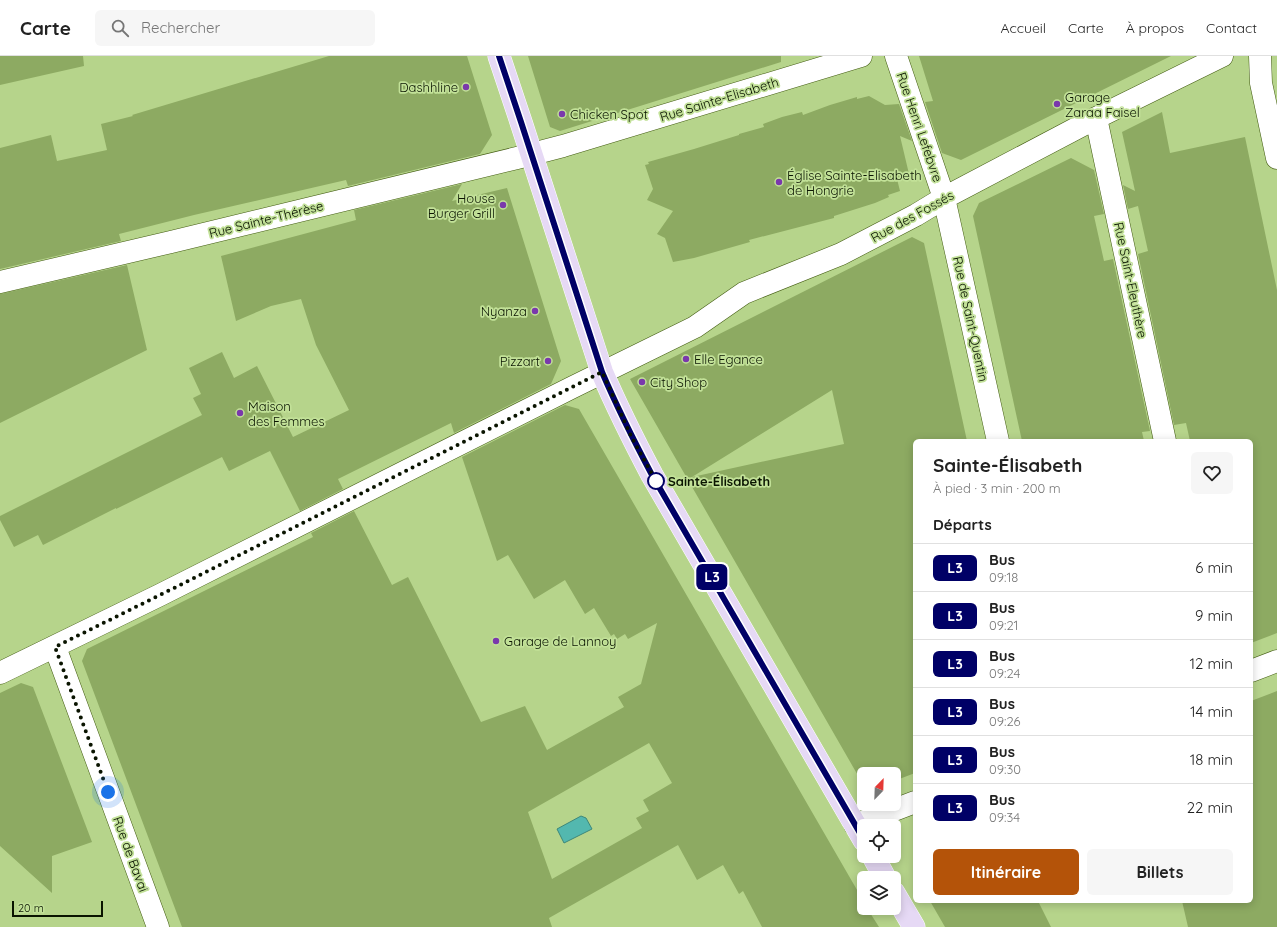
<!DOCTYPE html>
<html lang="fr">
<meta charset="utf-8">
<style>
body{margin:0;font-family:Quicksand,sans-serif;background:#f6f6f6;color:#222;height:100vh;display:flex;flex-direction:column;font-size:15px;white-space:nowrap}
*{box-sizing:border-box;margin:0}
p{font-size:13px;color:#767676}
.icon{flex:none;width:22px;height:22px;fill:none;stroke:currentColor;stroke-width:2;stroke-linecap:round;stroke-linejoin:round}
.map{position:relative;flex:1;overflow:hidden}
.side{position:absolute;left:913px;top:383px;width:340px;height:464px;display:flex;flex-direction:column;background:#fff;border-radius:6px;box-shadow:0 2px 10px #0003}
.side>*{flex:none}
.badge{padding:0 8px;border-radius:6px;font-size:14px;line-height:26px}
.needle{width:26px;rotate:23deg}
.tools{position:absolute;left:857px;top:711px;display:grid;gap:8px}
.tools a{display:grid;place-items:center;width:44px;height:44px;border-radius:6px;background:#fff;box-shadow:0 2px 10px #0003;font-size:20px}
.scale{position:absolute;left:12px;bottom:10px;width:91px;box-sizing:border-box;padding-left:4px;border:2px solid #0a1400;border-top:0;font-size:11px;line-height:14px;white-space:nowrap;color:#0a1400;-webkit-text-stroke:3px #c2e198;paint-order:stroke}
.you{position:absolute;width:20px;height:20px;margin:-10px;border:3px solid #fff;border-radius:50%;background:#1a73e8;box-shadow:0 0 0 6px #1a73e833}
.map>.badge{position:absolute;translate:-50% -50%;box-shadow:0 0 0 2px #fff}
h2{padding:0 20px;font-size:15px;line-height:36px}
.round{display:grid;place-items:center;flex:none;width:42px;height:42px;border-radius:6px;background:#f6f6f6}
.overview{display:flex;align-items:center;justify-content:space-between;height:68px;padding:0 20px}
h1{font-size:19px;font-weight:800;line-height:30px}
.button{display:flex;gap:8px;margin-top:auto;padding:8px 20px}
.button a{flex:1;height:46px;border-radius:6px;background:#b45309;color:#fff;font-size:16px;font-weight:800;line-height:46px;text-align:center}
.button a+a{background:#f6f6f6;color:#222}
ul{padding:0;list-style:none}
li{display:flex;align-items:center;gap:12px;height:48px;padding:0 20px;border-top:1px solid #e0e0e0}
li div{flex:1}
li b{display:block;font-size:15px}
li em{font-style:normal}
li .badge{min-width:44px;font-weight:700;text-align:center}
header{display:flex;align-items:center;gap:24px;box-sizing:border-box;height:56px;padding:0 20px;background:#fff;border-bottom:1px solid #e0e0e0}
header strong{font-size:19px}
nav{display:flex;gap:22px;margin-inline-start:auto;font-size:14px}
.search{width:280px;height:36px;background:#f6f6f6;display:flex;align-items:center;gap:10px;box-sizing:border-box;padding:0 14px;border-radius:6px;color:#767676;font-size:15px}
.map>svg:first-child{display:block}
.water{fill:#53b8af;stroke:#3d877a}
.building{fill:#8daa62;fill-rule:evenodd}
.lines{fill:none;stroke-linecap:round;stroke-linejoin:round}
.minor-casing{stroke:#435c12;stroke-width:23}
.major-casing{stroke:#fff;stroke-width:23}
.minor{stroke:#fff;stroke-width:22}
.major{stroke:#e6d9f5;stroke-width:22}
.line-casing{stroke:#fff;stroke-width:9}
.line{stroke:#006;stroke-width:6}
.walk{stroke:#0a1400;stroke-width:4;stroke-dasharray:0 7.2}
.poi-dot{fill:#7a38ac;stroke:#c2e198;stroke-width:1.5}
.stop-dot{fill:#fff;stroke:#006;stroke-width:2}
.labels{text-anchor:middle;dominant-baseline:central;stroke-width:3.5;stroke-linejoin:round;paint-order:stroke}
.poi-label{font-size:13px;fill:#0a1400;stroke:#c2e198;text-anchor:start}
.street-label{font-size:13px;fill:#0a1400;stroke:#c2e198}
.stop-label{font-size:13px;font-weight:bold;fill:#0a1400;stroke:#c2e198;text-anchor:start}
</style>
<header>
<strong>Carte</strong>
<div class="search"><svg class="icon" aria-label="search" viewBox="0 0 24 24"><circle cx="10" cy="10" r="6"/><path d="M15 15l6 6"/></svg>Rechercher</div>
<nav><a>Accueil</a><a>Carte</a><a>À propos</a><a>Contact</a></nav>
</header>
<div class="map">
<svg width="1277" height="871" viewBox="0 0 1277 871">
<rect width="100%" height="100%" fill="#b6d48b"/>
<path class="water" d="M581,760L586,762L592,773L564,787L557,773Z"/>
<path class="building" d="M0,0H83L84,10L0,29Z
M329,0H467L492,79L480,98L348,130L346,124L194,159L119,178L121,185L0,213V92L51,79L57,105L107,94L101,68L133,60L132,59Z
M528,0H781V6L560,75L550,71Z
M919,0H1171L961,104L942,97L925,46L933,45Z
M869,40L885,49L899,48L912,85L900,80L909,118L897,123L900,135L888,139L889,141L875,147L834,160V162L749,184L750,186L694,202L673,206L665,182L657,178L673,155L647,144L653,133L645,109L649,108L648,106L694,93L739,79V78L764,71L763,68L782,61L802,56L803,59L830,49L857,41V43Z
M1162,56L1170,97L1245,81L1277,234V577L1251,587V385H1190L1186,367L1174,369L1138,198L1148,195L1138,150L1128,153L1123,129L1135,135L1122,76Z
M1071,102L1094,114L1104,158L1094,160L1104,205L1113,203L1150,375L1142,376L1144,385H1022L973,160L979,147Z
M462,128L452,145L507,132L561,305L551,328L454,377L451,367L338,423L343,433L300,455L270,395L229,415L222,401L116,453V452L43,489L38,479L14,491L0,464V460L202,359L193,342L201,338L189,312L222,296L234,322L257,310L293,381L349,354L316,289L301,243L271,250L236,265L221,200L356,164L354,154Z
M912,181L924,187L967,385H915V717L894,725V718H864V725L860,723L630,323ZM832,334L844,388L692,421Z
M127,209L147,294L0,367V238Z
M565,349L579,353L864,846V852H867L879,871H762L743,835L739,838L723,809L697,824L678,789L549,862L552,871H182L82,605L87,593L313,481L311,477L354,455L392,529L408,521L481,666L525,650L547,694L624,651L618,641L641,628L657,567L628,583L625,578L617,583L614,578L611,580L594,552L585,558L565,524L534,543L508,499L497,505L462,401ZM649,687L672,727L643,744L649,755L636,762L642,772L552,823L528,756Z
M21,627L33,631L92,786L52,800V837L0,790V637Z
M1277,635V871H1188L1182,845H1251V645Z
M930,845H1038L1051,871H945Z"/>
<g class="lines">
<g class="minor-casing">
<path id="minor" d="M896,0L944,142L998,385
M1260,0L1261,27L1277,102
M1096,62L1165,385
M0,226L171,186L517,102L563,90L861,0
M55,591L158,871
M1251,615L1277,605
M0,617L160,539L571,332L695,271L744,237L841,198L916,159L944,142L1096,62L1222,0
M855,769L915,746"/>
</g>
<g class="major-casing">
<path id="major" d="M499,0L521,66L602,316C617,351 634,385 652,419L864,784
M873,800L885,822
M894,837L914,871"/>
</g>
<use href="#minor" class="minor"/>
<use href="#major" class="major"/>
</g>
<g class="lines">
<g class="line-casing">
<path id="line" d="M499,0L521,66L602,316C617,351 634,385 652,419L864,784"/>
</g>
<use href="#line" class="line"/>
<path class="walk" d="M108,736L55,591L174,532L602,316L632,382L656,425"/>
</g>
<g class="poi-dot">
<circle cx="466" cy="31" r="4"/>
<circle cx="1057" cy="48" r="4"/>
<circle cx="562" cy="58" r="4"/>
<circle cx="779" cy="126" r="4"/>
<circle cx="503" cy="149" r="4"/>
<circle cx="535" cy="255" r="4"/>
<circle cx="686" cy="303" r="4"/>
<circle cx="548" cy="305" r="4"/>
<circle cx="642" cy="326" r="4"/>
<circle cx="240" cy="357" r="4"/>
<circle cx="496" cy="585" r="4"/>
</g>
<circle class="stop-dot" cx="656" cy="425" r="8"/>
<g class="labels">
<g class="poi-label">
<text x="458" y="31" text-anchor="end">Dashhline</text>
<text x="1065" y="41">Garage<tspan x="1065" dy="15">Zaraa Faisel</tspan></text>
<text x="570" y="58">Chicken Spot</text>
<text x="787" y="119">Église Sainte-Elisabeth<tspan x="787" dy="15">de Hongrie</tspan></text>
<text x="495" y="142" text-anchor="end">House<tspan x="495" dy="15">Burger Grill</tspan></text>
<text x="527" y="255" text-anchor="end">Nyanza</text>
<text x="694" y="303">Elle Egance</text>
<text x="540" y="305" text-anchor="end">Pizzart</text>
<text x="650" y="326">City Shop</text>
<text x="248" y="350">Maison<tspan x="248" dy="15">des Femmes</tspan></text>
<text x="504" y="585">Garage de Lannoy</text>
</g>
<g class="street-label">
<text transform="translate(719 43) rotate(-17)">Rue Sainte-Elisabeth</text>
<text transform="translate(920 71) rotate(71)">Rue Henri Lefebvre</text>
<text transform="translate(912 160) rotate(-29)">Rue des Fossés</text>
<text transform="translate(266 163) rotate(-14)">Rue Sainte-Thérèse</text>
<text transform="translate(1131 224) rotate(78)">Rue Saint-Eleuthère</text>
<text transform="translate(971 263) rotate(78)">Rue de Saint-Quentin</text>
<text transform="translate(131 798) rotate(70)">Rue de Bavai</text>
</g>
<g class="stop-label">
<text x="668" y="425">Sainte-Élisabeth</text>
</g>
</g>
</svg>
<div class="tools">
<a><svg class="needle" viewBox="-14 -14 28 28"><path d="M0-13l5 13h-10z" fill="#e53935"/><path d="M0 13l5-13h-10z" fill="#767676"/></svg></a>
<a><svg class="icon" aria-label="locate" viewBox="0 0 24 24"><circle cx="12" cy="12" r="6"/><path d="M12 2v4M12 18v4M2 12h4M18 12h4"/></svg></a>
<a><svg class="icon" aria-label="layers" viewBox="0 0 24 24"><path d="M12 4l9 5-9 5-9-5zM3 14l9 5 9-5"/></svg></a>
</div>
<div class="scale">20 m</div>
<div class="you" style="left:108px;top:736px"></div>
<b class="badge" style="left:712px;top:521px;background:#006;color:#fff">L3</b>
<section class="side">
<div class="overview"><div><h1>Sainte-Élisabeth</h1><p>À pied · 3 min · 200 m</p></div><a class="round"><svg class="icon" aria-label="heart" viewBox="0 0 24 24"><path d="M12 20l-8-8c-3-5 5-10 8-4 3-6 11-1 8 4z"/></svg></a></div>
<h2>Départs</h2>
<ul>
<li><span class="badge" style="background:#006;color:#fff">L3</span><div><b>Bus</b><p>09:18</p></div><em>6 min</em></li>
<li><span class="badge" style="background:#006;color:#fff">L3</span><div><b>Bus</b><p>09:21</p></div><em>9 min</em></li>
<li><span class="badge" style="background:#006;color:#fff">L3</span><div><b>Bus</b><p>09:24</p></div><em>12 min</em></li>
<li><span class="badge" style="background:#006;color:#fff">L3</span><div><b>Bus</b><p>09:26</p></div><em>14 min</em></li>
<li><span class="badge" style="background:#006;color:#fff">L3</span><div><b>Bus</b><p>09:30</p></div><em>18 min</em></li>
<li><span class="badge" style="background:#006;color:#fff">L3</span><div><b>Bus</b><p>09:34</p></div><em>22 min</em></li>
</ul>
<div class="button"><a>Itinéraire</a><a>Billets</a></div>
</section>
</div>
